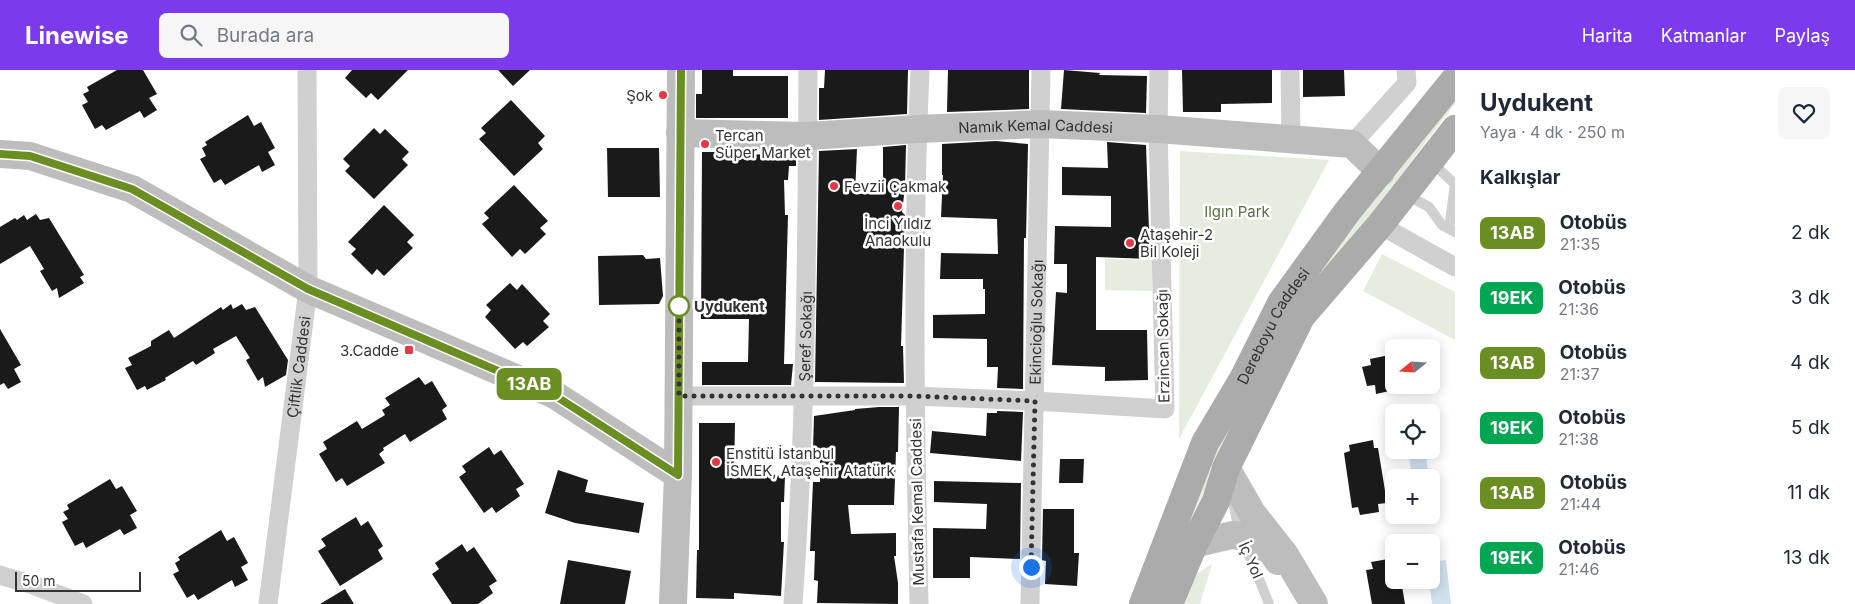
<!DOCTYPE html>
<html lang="tr">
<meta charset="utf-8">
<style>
body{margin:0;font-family:Inter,sans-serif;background:#f6f6f7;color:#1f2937;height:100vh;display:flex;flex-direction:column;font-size:19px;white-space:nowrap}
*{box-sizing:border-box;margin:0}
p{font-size:16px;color:#747a83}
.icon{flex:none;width:28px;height:28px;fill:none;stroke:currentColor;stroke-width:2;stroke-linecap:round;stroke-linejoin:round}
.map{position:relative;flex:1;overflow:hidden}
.panel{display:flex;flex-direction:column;background:#fff;width:400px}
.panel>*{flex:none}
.badge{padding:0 10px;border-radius:8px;font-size:18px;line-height:32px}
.needle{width:32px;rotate:252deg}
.controls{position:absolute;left:1385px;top:269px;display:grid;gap:10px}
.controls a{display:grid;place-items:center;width:55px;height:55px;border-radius:8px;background:#fff;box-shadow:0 2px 12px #0003;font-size:25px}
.scale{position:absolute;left:15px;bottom:12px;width:126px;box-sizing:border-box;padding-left:5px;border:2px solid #333;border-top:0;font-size:14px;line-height:18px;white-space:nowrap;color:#333;-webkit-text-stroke:4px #fff;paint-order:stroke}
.you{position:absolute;width:25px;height:25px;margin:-12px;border:4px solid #fff;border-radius:50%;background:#1a73e8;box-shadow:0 0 0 8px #1a73e833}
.map>.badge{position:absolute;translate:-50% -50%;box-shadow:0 0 0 2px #fff}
h2{padding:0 25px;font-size:19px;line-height:45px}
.round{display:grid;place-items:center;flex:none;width:52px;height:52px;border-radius:8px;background:#f6f6f7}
.head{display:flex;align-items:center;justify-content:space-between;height:85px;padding:0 25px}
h1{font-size:24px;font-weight:700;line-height:38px}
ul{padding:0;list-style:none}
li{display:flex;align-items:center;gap:15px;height:65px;padding:0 25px}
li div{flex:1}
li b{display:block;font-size:19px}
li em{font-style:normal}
li .badge{min-width:55px;font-weight:700;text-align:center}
header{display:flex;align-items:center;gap:30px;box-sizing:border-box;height:70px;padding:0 25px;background:#7c3aed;color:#fff}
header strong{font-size:24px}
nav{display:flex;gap:28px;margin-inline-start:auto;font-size:18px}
.search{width:350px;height:45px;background:#f6f6f7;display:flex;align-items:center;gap:12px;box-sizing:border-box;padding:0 18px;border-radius:8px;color:#747a83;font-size:19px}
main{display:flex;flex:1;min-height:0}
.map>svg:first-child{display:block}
.green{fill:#e6ecdf}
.water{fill:#cfe2ee}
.building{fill:#1a1a1a}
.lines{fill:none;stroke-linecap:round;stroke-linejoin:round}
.lane{stroke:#d0d0d0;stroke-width:10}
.street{stroke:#d0d0d0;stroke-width:19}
.secondary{stroke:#bdbdbd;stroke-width:28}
.primary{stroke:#ababab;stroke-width:28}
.line-casing{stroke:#fff;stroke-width:11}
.line{stroke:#6b8e23;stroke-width:8}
.walk{stroke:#333;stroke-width:5;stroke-dasharray:0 9}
.poi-dot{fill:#e63946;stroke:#fff;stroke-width:2}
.stop-dot{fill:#fff;stroke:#6b8e23;stroke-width:2.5}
.labels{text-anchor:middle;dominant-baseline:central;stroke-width:5;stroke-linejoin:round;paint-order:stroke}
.poi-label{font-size:15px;fill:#333;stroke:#fff;text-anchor:start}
.street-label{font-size:15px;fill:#333;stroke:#fff}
.park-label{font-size:15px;fill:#56703f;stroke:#fff}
.stop-label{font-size:15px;font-weight:bold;fill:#333;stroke:#fff;text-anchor:start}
</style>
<header>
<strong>Linewise</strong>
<div class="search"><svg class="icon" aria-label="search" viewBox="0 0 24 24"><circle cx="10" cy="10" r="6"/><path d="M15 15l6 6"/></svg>Burada ara</div>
<nav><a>Harita</a><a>Katmanlar</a><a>Paylaş</a></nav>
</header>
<main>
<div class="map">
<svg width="1455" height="534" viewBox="0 0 1455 534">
<rect width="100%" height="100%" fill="#fff"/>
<path class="green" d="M1455,21V34L1291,249L1162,506L1200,408L1284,247Z
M1180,81L1329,90L1179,369Z
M1382,184L1455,222V270L1363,221Z
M1105,189L1152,190V221L1105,220Z
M1212,494L1200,534H1177L1185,511Z"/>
<path class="water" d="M1408,380H1425L1429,407H1412Z
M1446,490L1451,534H1432L1429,510H1431V492Z"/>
<path class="building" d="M117,0H143L157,24L149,28L157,40L144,48L140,41L106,60L102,55L95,59L82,35L88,32L83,24L89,21L87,17Z
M352,0H408L378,30L371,23L366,28L345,8Z
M498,0H530L513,16Z
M702,0H733V6H788V48H696V24H702Z
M825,0H908L907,44L819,50V18H824Z
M948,0H1029V39L947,42Z
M1064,0L1100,3L1099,5L1147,6L1146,43L1061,39Z
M1182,0H1272V33L1221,34V42H1183Z
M1303,0H1344L1345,26L1303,27Z
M511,30L545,66L538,73L543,79L514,106L479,69L486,63L481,58Z
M248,45L254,56L261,52L275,78L268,82L275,95L262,102L259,95L225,115L221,109L214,113L200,89L206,86L202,78L207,75L205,72Z
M374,58L380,64L385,59L409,82L402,89L408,95L374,129L345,101L350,96L343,89Z
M996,71L1028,74L1026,168H1024L1023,319L997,318L998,297H987V269L933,268V245L985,244V219H983V209H940L941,183L998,184L997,149L941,147L943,105H942V74Z
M1107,72L1146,75L1150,189L1096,187V260H1147L1148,310L1105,311V297L1052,295L1056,222L1067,223V194H1054L1055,156L1111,157V126L1062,125V97L1108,98Z
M906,75L905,117L902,142L905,145L901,276H903L904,313L815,312L819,81L857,79L855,124L883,123V77Z
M607,78H659L660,127H608Z
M702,82H742V85L796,83V96H789L788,110H784L785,145H788L784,294H793L791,315H702V292H748L749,249H701Z
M514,115L548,151L540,158L546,164L525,184L520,179L512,187L482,154L489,148L484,143Z
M384,135L414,165L407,172L413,178L384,206L377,199L372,205L351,184L356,179L348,172Z
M36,144L40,150L49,148L84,205L80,207L84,213L59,228L57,218L52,221L40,201L44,199L30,176L0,194V157L15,148L17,150L24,145L27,150Z
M643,185L646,189L660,188L663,226L659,234L599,235L598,186Z
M510,213L517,220L522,214L550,244L543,251L549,257L527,276L523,272L515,279L485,247L491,240L486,235Z
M231,234L233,239L242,234L246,240L255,237L288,290L286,305L265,317L263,307L258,311L246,290L250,288L236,266L213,279L215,283L196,295L193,291L165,308L166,310L147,320L145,316L137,320L125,298L132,295L128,288L151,276V271L169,260L174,268L221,237L223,240Z
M0,259L21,295L14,299L21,312L8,319L4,313L0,315Z
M1394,284V320L1376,324L1375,315L1367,316L1362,297L1371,295L1370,289Z
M419,307L425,315L432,311L447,336L442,340L447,349L410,372L405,364L383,378L384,380L379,384L385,393L347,416L342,408L336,412L319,384L327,379L323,372L357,351L362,359L385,345L382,340L390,335L385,328Z
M879,337H899L898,382H896L894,435H848L851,464L896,463V486H894L898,513V534L817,533L818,511L814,510L815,481H810L813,412H820V379H813L814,346L855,340V339Z
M997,341L1023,342L1021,391L930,383L932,361L986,366L987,343H997Z
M699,353H735L734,404L785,406L784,432H781V472H784L781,526L734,523V529L696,528L697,480H699Z
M1373,370L1374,378H1378L1387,433L1378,434L1379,442L1360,445L1358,437L1352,438L1344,383L1350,381L1349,375Z
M489,377L494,385L501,380L524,414L516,419L520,426L496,443L492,437L484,443L459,407L466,402L462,396Z
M1060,389H1084L1083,413H1059Z
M558,400L588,410L585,422L644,433L639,463L575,453L545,443Z
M110,409L116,419L122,416L137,441L130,445L137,458L124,465L120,459L86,478L83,472L75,476L62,452L68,449L63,442L69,439L67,435Z
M934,411L1021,413L1020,489L970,487V508H933V458L986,459L987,434L934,432Z
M1043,439H1074V483H1079L1077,516L1045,514L1046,491L1042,490Z
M356,447L361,456L368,451L383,476L378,480L383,489L340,516L318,481L326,476L321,469Z
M221,460L227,471L234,467L248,493L241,497L248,510L235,517L232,510L198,530L194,524L187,528L173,504L179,501L175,493L180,490L178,487Z
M462,474L467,482L474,477L497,511L489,516L493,523L478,534H452L432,504L439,499L435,493Z
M1394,488V510H1401L1405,534H1372L1366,500L1373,499L1371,492Z
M568,490L631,501L625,534H560Z
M345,519L354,534H320Z"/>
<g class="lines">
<path class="lane" d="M1430,91L1455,114
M1405,124L1429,137L1442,155L1455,162
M1449,159L1455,114
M1232,427L1240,466L1255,499L1269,534"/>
<g class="street">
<path d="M1290,0L1291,70"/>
<path d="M1352,74L1407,13L1406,0"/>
<path d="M1380,155L1455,197"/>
<path d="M679,326H914L1035,331L1165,339L1158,59L1159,0"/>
<path d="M0,505L33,515L83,534"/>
<path id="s1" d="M268,534L308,219L307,0"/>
<path id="s2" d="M793,534C806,357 807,178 808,0"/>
<path d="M919,534C915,356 912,178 920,0"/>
<path id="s3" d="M1030,534L1041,0"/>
</g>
<g class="secondary">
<path id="s4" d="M680,63L808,66L917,59L1040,54L1158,59L1352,74L1381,102"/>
<path d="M0,84L30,86L132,119L308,219L555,325L678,405"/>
<path d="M1226,398L1252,443L1285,485L1314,534"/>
<path d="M1194,474L1232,465L1240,466L1271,481L1278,491"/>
<path d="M673,534L678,405L681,0"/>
</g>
<g class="primary">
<path id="s5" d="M1143,534L1205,373L1243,309L1281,233L1347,142L1455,9"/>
<path d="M1169,534L1194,474L1216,431L1226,398L1301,247L1380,155L1455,59"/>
</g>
</g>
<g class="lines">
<g class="line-casing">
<path id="line" d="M0,84L30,86L132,119L308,219L554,325L678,405L681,0"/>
</g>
<use href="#line" class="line"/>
<path class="walk" d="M679,236V230V326H914L1035,331L1031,497"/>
</g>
<g class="poi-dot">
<circle cx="663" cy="25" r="5"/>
<circle cx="705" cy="74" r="5"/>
<circle cx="834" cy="116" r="5"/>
<circle cx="898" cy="136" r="5"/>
<circle cx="1130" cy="173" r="5"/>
<rect x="404" y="275" width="10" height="10" rx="2.5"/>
<circle cx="716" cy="392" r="5"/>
</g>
<circle class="stop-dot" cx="679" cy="236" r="10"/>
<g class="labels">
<g class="poi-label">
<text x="653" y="25" text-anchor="end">Şok</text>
<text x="715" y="65">Tercan<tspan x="715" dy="17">Süper Market</tspan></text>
<text x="844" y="116">Fevzii Çakmak</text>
<text x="898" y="153" text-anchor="middle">İnci Yıldız<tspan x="898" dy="17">Anaokulu</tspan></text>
<text x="1140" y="164">Ataşehir-2<tspan x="1140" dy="17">Bil Koleji</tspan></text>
<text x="399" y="280" text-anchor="end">3.Cadde</text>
<text x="726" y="383">Enstitü İstanbul<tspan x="726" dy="17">İSMEK, Ataşehir Atatürk</tspan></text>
</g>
<g class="street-label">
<text stroke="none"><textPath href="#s4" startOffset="356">Namık Kemal Caddesi</textPath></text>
<text stroke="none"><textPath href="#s3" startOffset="282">Ekincioğlu Sokağı</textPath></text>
<text stroke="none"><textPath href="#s5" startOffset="308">Dereboyu Caddesi</textPath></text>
<text stroke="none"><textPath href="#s2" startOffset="268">Şeref Sokağı</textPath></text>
<text transform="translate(1163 276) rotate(-91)">Erzincan Sokağı</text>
<text stroke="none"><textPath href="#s1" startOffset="239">Çiftlik Caddesi</textPath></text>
<text transform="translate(917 432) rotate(-91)">Mustafa Kemal Caddesi</text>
<text transform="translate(1251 490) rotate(66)">İç Yol</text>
</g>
<g class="park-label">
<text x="1237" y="141">Ilgın Park</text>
</g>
<g class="stop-label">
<text x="694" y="236">Uydukent</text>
</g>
</g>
</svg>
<div class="controls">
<a><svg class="needle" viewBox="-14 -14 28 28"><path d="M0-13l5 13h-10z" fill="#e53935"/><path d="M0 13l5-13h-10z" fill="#747a83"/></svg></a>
<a><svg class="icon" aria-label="locate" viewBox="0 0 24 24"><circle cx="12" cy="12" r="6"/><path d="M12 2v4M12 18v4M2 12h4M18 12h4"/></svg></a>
<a>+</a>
<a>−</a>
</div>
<div class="scale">50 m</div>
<div class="you" style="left:1031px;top:497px"></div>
<b class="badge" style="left:529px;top:314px;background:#6b8e23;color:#fff">13AB</b>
</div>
<section class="panel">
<div class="head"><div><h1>Uydukent</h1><p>Yaya · 4 dk · 250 m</p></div><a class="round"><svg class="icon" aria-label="heart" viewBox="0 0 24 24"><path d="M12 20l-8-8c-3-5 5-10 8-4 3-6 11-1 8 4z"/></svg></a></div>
<h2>Kalkışlar</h2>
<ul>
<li><span class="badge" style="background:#6b8e23;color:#fff">13AB</span><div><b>Otobüs</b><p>21:35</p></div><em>2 dk</em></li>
<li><span class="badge" style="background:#00a651;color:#fff">19EK</span><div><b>Otobüs</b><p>21:36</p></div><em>3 dk</em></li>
<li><span class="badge" style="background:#6b8e23;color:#fff">13AB</span><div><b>Otobüs</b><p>21:37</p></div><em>4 dk</em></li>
<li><span class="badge" style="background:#00a651;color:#fff">19EK</span><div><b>Otobüs</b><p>21:38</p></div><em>5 dk</em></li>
<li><span class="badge" style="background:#6b8e23;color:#fff">13AB</span><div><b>Otobüs</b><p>21:44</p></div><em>11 dk</em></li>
<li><span class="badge" style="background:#00a651;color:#fff">19EK</span><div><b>Otobüs</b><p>21:46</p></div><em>13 dk</em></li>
</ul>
</section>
</main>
